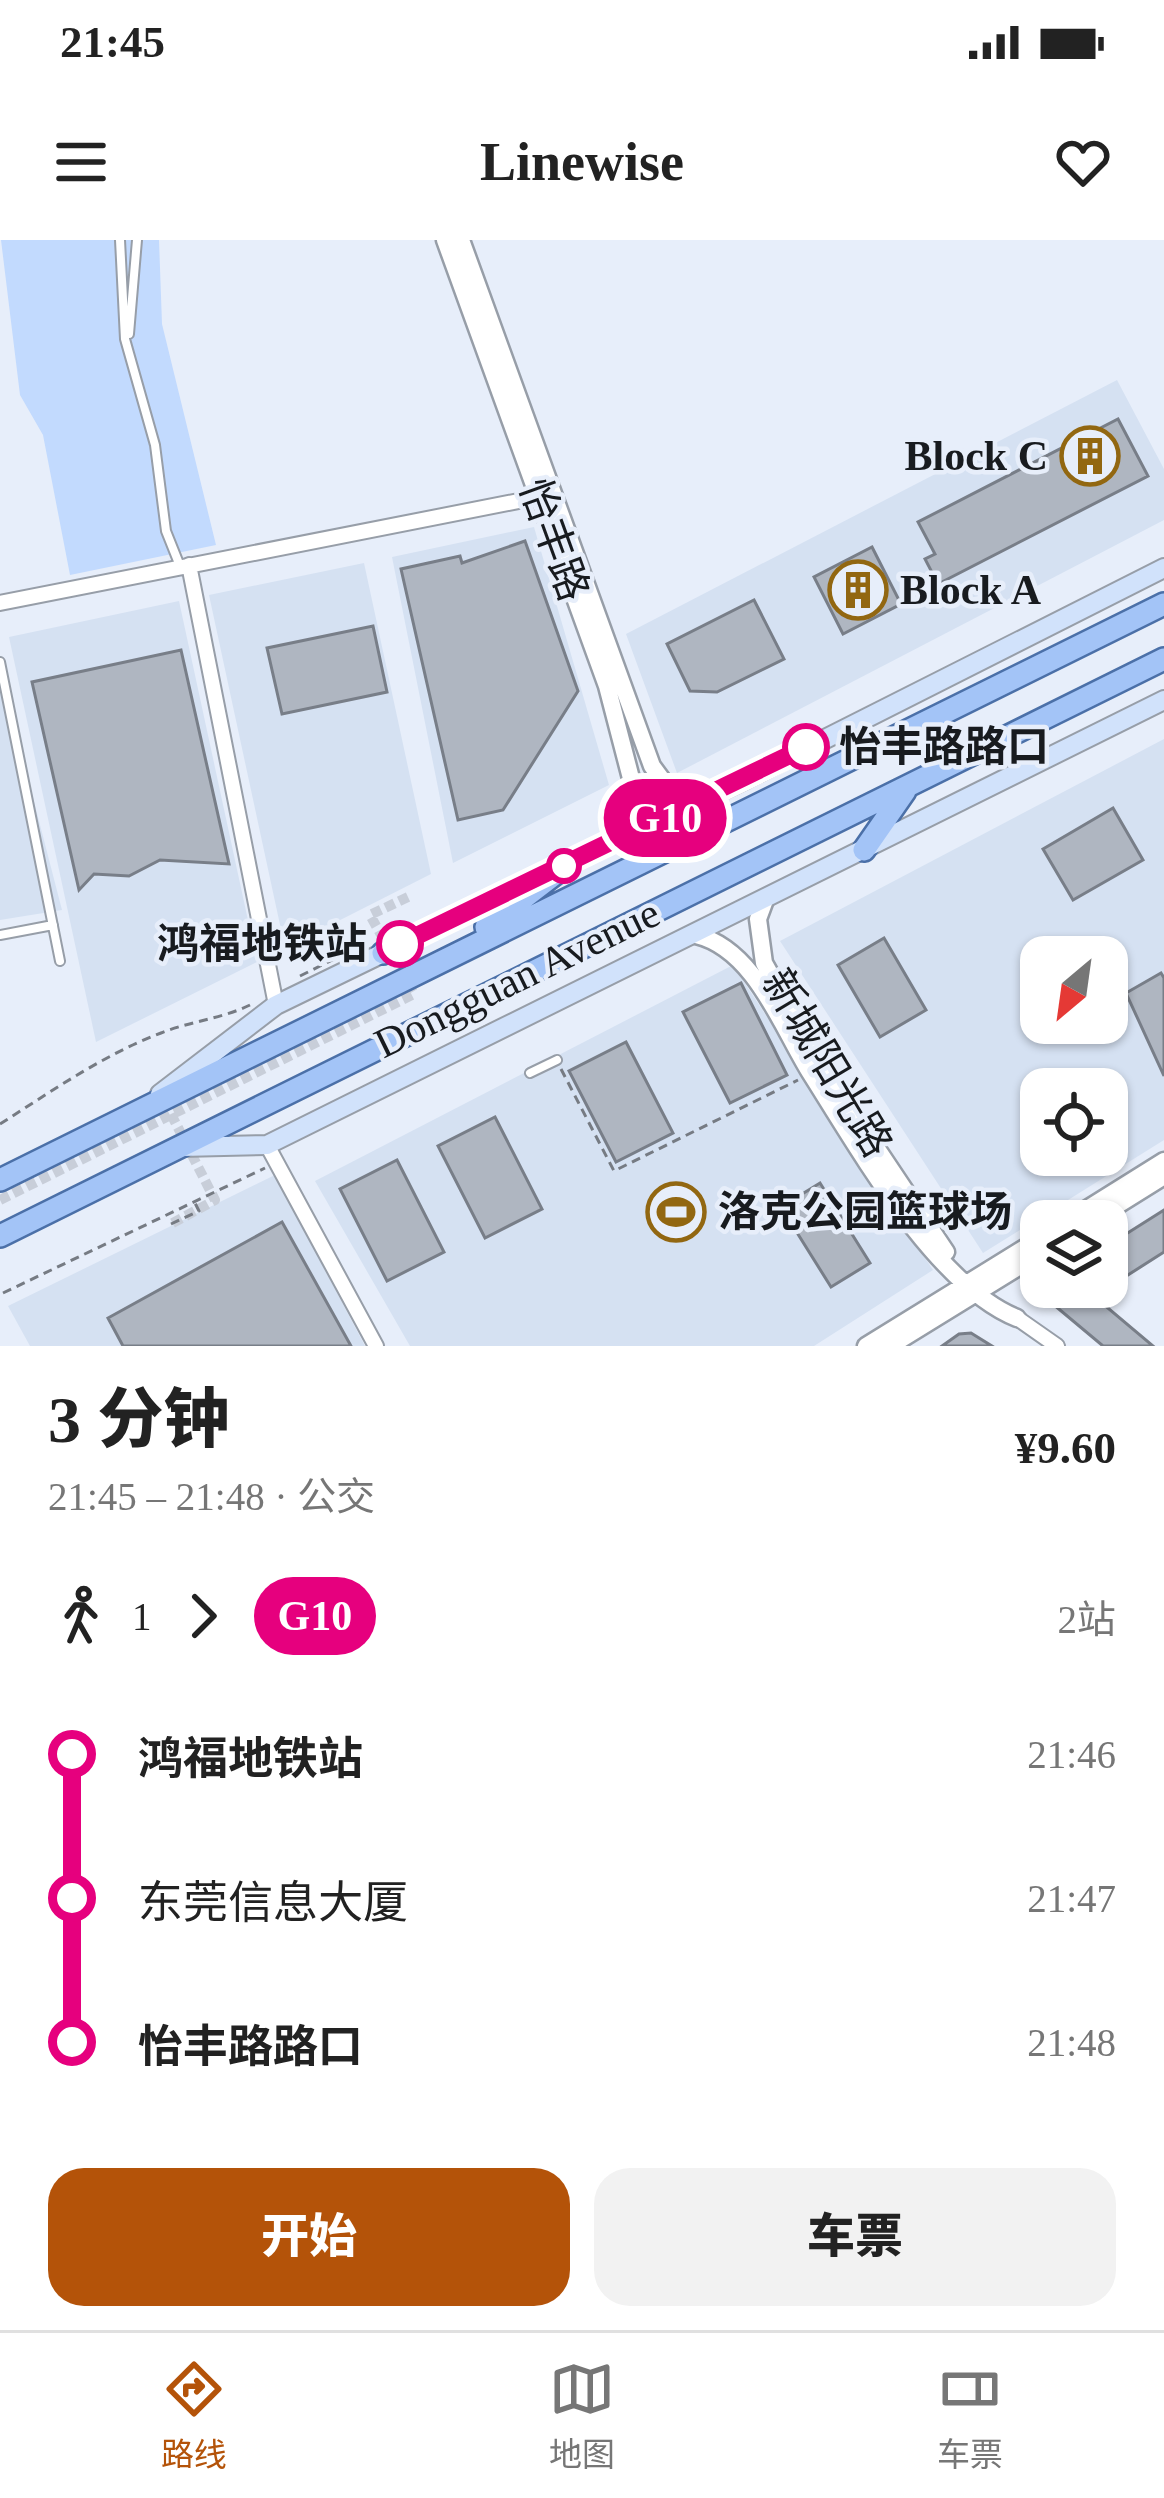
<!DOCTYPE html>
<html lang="zh">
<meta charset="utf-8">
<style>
body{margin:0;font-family:"Times New Roman","Noto Sans SC",serif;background:#f2f2f2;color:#222;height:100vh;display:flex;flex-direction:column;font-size:45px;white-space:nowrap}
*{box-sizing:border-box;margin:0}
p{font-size:39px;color:#767676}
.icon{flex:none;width:66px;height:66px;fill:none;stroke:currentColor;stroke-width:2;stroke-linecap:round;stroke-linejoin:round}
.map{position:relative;height:1106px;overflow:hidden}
.drawer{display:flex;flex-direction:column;background:#fff;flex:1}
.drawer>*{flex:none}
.badge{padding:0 24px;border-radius:39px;font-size:42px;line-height:78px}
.needle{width:78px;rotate:209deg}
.tools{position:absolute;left:1020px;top:696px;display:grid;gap:24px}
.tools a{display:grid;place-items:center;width:108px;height:108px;border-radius:24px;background:#fff;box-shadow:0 3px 9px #0004;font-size:60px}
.map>.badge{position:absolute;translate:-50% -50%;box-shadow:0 0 0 6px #fff}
.legs{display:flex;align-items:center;gap:18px;height:132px;padding:0 48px;font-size:39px}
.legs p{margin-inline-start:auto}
.head{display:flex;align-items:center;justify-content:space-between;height:204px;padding:0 48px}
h1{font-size:66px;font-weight:800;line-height:90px}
.action{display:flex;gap:24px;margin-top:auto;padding:24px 48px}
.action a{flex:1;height:138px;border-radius:36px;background:#b45309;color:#fff;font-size:48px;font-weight:800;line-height:138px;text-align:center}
.action a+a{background:#f2f2f2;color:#222}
ul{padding:0 48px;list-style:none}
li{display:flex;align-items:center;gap:42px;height:144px;font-size:45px}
li i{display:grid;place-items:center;width:18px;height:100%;margin:0 15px;background:currentColor}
li i::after{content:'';width:30px;height:30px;margin:-15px;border:9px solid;border-radius:50%;background:#fff}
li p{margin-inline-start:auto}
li:first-child i{background:linear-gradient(#0000 50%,currentColor 0)}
li:last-child i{background:linear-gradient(currentColor 50%,#0000 0)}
.status{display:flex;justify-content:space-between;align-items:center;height:84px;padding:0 60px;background:#fff;direction:ltr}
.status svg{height:33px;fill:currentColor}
header{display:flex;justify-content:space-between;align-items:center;height:156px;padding:0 48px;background:#fff;font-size:54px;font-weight:800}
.menu{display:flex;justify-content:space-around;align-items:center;height:168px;border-top:3px solid #e0e0e0;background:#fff;font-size:33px;color:#767676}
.menu a{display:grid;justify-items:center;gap:6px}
.menu .selected{color:#b45309}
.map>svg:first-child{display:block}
.built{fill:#d5e1f2;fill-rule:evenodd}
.green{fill:#c2dafe}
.building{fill:#afb6c1;stroke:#787e88;stroke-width:3}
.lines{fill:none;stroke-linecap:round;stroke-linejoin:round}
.pedestrian-tunnel{stroke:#c8ced9;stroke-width:10;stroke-dasharray:10 5;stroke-linecap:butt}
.service-casing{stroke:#979ea8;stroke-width:12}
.minor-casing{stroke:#979ea8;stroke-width:18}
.tertiary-casing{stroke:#979ea8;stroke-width:21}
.secondary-casing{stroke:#979ea8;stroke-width:22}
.primary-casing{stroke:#4b70a8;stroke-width:26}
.path{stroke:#767b83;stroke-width:3;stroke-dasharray:9 6;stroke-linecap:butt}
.service{stroke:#fff;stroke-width:8}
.minor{stroke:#fff;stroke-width:14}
.tertiary{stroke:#fff;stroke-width:16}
.secondary{stroke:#d1e2fb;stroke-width:18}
.primary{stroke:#a3c4f7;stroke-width:21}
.line-1-casing{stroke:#fff;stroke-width:27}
.line-1{stroke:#e6007e;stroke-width:18}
.stop-1-dot{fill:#fff;stroke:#e6007e;stroke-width:6}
.labels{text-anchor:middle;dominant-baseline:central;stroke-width:9;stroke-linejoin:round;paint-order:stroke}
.poi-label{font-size:42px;font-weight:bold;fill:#181b1f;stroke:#e7eefa;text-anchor:start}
.street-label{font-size:42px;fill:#181b1f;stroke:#e7eefa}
.stop-label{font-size:42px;font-weight:bold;fill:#181b1f;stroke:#e7eefa;text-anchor:start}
</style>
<div class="status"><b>21:45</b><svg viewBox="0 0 49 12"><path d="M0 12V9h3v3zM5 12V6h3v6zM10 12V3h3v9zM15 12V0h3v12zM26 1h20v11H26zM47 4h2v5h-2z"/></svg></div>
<header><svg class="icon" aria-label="menu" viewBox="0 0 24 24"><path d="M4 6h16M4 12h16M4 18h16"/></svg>Linewise<svg class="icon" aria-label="heart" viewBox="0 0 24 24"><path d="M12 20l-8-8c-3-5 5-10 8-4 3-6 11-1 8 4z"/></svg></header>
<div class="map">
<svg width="1164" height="1106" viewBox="0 0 1164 1106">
<rect width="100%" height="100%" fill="#e7eefa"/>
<path class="built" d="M1117,140L1164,229V280L677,533L626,394Z
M534,287L609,545L453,623L392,317Z
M364,323L431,634L285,708L209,355Z
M179,361L257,722L96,802L9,397Z
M0,430L62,670L0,680Z
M1164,499V900L983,1013L780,701ZM1041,717H1107V783H1041ZM1041,849H1107V915H1041Z
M733,725L933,1030L814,1106H410L315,941Z
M275,935L365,1106H30L8,1066Z"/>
<path class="green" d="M1,0H159L162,84L216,305L70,335L43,195L20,155Z"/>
<path class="building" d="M1118,179L1148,236L938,344L925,319L935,314L918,282Z
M525,301L578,451L503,570L458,580L401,329L460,316L462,323Z
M872,307L901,364L843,394L814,337Z
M754,360L784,419L717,452L690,451L667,404Z
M373,386L387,452L282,474L267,408Z
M181,410L229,624L160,620L129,636L94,634L79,650L32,442Z
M1113,568L1143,620L1073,660L1043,609Z
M884,698L926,770L880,797L838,725Z
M1161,733L1164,738V836L1126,753Z
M741,743L787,835L730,863L683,772Z
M626,802L673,893L616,922L569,831Z
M495,877L542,969L485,998L438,906Z
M397,920L444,1012L387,1041L340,949Z
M820,943L870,1023L831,1047L781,967Z
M1164,970V1012L1117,1042L1107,1027V1006Z
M282,982L351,1106H123L108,1078Z
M1058,1047H1083L1153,1106H1103L1048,1060Z
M971,1093L992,1106H942L959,1094Z"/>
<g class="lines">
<path class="pedestrian-tunnel" d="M171,874L215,960L171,984
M0,960L414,754L370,675L408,657"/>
<g class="service-casing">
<path id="service" d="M120,0L125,99L155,205L166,291L180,326
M129,94L137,0
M0,422L60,721
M0,695L53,685
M530,833L557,820"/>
</g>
<g class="minor-casing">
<path id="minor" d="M189,325L276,765
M0,363L544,256
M267,905L376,1106
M1017,1078L1057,1106"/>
</g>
<g class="tertiary-casing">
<path id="tertiary" d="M445,0L607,446L633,546L632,570L616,602
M461,0L652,526L666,545L695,563
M765,660L758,679L764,723L823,828L946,1012
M696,695C755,709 782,788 811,834C858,908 936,1046 1017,1078
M1068,981L1164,921
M1092,981L1164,936
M866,1106L1041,998
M890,1106L1041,1013"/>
</g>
<g class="secondary-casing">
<path id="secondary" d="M400,704L746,539L1164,328
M160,854L276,765L383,713
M181,907L267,905L1164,460"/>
</g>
<g class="primary-casing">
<path id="primary" d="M864,610L905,551
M486,687L568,624
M383,713L400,704
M0,940L1164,364
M0,996L1164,419"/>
</g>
<path class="path" d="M300,736L340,716
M561,829L614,931L798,840
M0,884C52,851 103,815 161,793C191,781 221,779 250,765
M171,984L199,971L195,963
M3,1053L265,928"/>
<use href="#service" class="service"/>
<use href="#minor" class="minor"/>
<use href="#tertiary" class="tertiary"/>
<use href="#secondary" class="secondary"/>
<use href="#primary" class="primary"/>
</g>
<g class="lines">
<g class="line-1-casing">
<path id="line-1" d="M400,704L806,507"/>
</g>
<use href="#line-1" class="line-1"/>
</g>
<defs>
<g id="building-ring" transform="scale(3)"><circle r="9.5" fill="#e7eefa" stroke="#926711" stroke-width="1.5"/><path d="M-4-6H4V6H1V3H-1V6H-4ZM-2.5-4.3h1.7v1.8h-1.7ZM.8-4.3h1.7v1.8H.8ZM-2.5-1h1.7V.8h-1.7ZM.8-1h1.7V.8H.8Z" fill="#926711"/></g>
<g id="stadium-ring" transform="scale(3)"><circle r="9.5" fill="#e7eefa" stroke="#926711" stroke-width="1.5"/><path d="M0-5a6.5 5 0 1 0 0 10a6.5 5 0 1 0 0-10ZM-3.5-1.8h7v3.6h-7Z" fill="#926711"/></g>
</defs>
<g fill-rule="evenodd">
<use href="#building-ring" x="1090" y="216"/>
<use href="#building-ring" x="858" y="350"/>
<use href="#stadium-ring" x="676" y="972"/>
</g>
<g class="stop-1-dot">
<circle cx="806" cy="507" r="21"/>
<circle cx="564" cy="626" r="15"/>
<circle cx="400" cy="704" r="21"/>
</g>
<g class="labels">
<g class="poi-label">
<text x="1048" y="216" text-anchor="end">Block C</text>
<text x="900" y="350">Block A</text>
<text x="718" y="972">洛克公园篮球场</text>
</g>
<g class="street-label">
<text transform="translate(554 300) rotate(70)">怡丰路</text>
<text transform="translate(517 738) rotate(-26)">Dongguan Avenue</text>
<text transform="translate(827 823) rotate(59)">新城阳光路</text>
</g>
<g class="stop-label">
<text x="839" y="507">怡丰路路口</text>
<text x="367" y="704" text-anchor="end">鸿福地铁站</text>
</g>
</g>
</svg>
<div class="tools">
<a><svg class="needle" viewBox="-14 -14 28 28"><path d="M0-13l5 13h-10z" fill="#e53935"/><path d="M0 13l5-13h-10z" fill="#767676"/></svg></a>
<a><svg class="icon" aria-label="locate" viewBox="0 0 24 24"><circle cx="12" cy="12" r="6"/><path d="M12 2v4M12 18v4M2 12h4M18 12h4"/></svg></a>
<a><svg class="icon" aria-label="layers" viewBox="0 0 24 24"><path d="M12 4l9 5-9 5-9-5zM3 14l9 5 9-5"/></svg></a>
</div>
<b class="badge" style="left:665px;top:578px;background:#e6007e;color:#fff">G10</b>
</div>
<section class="drawer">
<div class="head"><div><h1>3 分钟</h1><p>21:45 – 21:48 · 公交</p></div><b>¥9.60</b></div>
<div class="legs"><svg class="icon" aria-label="walk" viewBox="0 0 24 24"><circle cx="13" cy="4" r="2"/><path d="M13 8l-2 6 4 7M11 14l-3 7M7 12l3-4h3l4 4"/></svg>1<svg class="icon" aria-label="forward" viewBox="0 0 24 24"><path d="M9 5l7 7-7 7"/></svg><b class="badge" style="background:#e6007e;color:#fff">G10</b><p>2站</p></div>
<ul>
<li><i style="color:#e6007e"></i><b>鸿福地铁站</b><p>21:46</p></li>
<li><i style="color:#e6007e"></i><span>东莞信息大厦</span><p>21:47</p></li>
<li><i style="color:#e6007e"></i><b>怡丰路路口</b><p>21:48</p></li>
</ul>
<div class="action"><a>开始</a><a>车票</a></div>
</section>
<nav class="menu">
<a class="selected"><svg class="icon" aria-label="directions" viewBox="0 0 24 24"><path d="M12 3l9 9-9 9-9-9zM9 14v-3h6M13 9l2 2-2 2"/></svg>路线</a>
<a><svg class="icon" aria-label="map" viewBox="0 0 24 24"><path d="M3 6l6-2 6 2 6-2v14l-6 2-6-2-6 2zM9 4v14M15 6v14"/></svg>地图</a>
<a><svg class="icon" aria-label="tickets" viewBox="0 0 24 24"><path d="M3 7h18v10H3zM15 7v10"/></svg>车票</a>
</nav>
